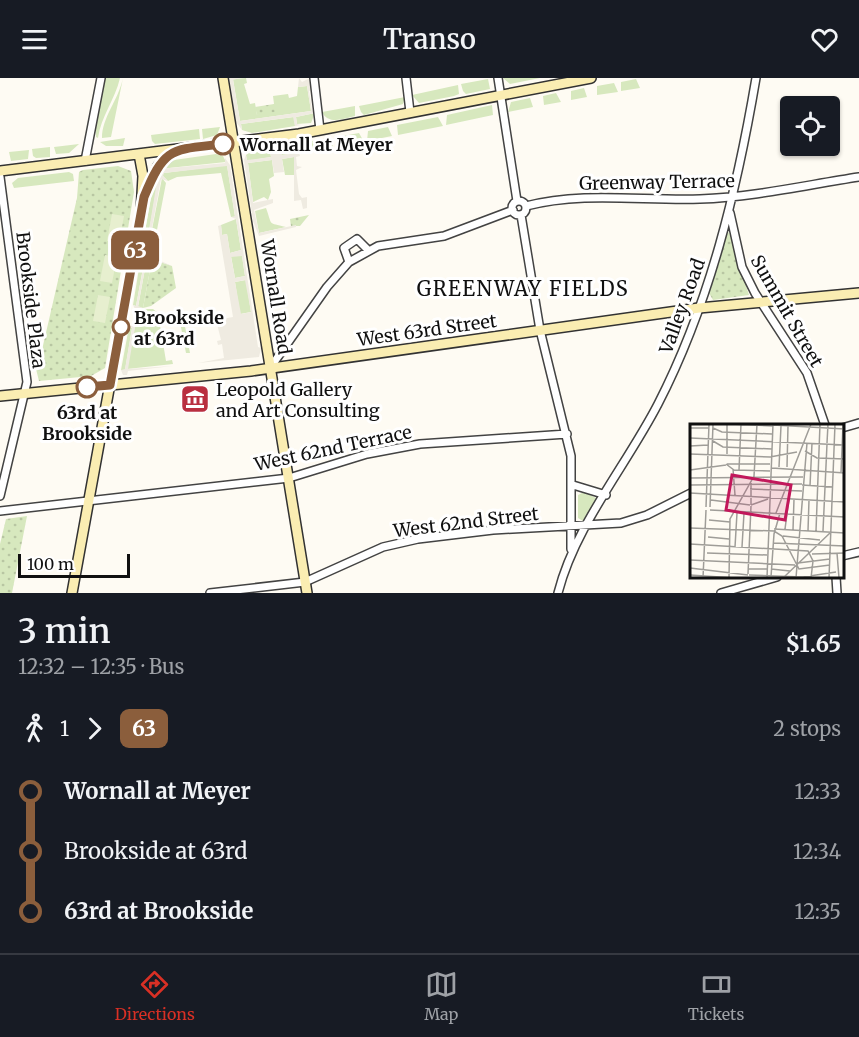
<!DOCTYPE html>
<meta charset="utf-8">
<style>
body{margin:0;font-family:Merriweather,serif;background:#20242c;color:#f1f3f6;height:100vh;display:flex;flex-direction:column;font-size:22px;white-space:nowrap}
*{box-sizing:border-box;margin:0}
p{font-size:20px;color:#9ea1a6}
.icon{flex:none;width:33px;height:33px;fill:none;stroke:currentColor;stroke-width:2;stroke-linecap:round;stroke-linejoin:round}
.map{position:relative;height:515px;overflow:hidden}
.sheet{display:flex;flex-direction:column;background:#171b24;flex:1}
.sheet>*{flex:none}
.badge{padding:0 12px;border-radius:9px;font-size:21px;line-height:39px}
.controls{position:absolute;left:780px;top:18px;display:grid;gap:12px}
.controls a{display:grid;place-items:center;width:60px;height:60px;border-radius:6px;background:#171b24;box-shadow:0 2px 4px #0004;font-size:30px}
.scale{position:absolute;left:18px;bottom:15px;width:112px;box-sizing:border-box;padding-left:6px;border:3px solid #101010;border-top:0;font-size:16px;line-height:21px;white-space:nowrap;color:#101010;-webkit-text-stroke:4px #fff;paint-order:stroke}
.map>.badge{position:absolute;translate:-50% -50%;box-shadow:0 0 0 3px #fff}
.legs{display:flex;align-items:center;gap:9px;height:66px;padding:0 18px;font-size:20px}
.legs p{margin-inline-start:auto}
.head{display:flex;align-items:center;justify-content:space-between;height:102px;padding:0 18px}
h1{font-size:33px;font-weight:600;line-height:45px}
ul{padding:0 18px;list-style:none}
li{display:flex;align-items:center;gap:21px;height:60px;font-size:22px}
li i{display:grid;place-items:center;width:9px;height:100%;margin:0 8px;background:currentColor}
li i::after{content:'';width:15px;height:15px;margin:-8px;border:4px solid;border-radius:50%;background:#171b24}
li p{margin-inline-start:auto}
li:first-child i{background:linear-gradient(#0000 50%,currentColor 0)}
li:last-child i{background:linear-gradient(currentColor 50%,#0000 0)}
header{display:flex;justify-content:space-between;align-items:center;height:78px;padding:0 18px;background:#171b24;font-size:27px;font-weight:600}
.tabs{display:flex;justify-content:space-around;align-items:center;height:84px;border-top:2px solid #363941;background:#171b24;font-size:16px;color:#9ea1a6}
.tabs a{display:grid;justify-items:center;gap:3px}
.tabs .current{color:#d93025}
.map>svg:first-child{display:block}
.grass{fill:#d7e8be}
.park{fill:url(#park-dots)}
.pitch{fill:#e7efcf}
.plaza{fill:#efebe1;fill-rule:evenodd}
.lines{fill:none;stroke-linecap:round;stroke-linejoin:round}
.street-casing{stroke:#434343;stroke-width:10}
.secondary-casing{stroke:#323232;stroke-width:12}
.street{stroke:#fff;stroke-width:7}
.secondary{stroke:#faedb2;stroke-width:9}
.line-1-casing{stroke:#fff;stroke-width:14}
.line-1{stroke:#8b5e3c;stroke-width:9}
.stop-1-dot{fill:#fff;stroke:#8b5e3c;stroke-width:3}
.labels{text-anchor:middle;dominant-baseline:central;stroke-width:6;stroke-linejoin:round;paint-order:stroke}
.stop-label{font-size:18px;font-weight:bold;fill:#101010;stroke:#fff;text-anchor:start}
.street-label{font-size:18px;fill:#101010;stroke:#fff}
.poi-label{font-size:18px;fill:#101010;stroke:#fff;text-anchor:start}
.neighbourhood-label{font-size:20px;letter-spacing:1.5px;fill:#101010;stroke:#fff}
.inset-road{fill:none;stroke:#9f9d98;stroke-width:1.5}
.view{fill:#c2185b;fill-opacity:0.15;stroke:#c2185b;stroke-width:3}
.inset-edge{fill:none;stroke:#101010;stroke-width:3}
</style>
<header><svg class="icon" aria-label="menu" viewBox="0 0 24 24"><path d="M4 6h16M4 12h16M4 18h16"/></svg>Transo<svg class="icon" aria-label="heart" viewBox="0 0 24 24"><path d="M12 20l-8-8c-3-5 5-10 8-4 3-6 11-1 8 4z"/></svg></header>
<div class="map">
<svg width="859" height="515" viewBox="0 0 859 515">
<defs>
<pattern id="park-dots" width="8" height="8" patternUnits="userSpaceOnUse" patternTransform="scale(1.5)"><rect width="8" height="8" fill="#d7e8be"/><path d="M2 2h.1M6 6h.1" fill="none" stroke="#b8c6a2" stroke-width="1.8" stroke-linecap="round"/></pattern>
</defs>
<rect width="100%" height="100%" fill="#fefbf3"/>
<path class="grass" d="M104,0H120C115,22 101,38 98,60L96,59L95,45Z
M123,0L111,59L102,60C102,39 118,23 123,0Z
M246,0L247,5L244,6L250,26L255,25L257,37L274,26L273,18L288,16L289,20L297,18L298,9L307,8L311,33L240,43L233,1Z
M503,0H540L510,6Z
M488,1L490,11L466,16L463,13L461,6Z
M636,1L640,10L621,13V4Z
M614,5L618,14L597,17V8Z
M458,7L459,16L454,18L419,25L412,17Z
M584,10L587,19L571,22V13Z
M556,15L561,24L544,27L543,18Z
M405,19L403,26L364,37L361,34L359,28Z
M530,20L533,29L508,34L511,24Z
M492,27L493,37L446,47L447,37Z
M355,28V38C344,41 328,47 322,34Z
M315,35L311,45L297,46L296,39Z
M294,39L295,48L252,55L242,52L241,46Z
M438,39L443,48L398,57L397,47Z
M220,49L217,57L203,61L202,51Z
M388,49L392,58L367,63L368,53Z
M199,51L200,61L155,66L152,63L151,57Z
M359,55L364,64L337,69L338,59Z
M125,60L123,68H106L100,64Z
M328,60L332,62L333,70L305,74L307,64Z
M79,66L69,75L56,76L54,69Z
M295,66L299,75L281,77L280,68Z
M50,69V79L36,80L33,78L32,71Z
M269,69L271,79L247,83L246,77L252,72Z
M29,72L28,81L11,83L9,74Z
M216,76L223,78L226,84L159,91L174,82Z
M294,79L295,101L294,97H285L282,81Z
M272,82L274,98L269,101L271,114L268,122L264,119L253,124L248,85Z
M227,87L235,139H231L221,95L177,99L168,103L162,97L164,95Z
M69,94L73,96L74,103L14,110L12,105L18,100Z
M159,96L145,177L141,176L153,108Z
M162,100L166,105L152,178L147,177Z
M266,130C273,149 267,144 286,149L259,155L255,133Z
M236,141L241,172L230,175L227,156L222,157L221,147Z
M268,163L263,166L274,233L280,234L272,236L260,165Z
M141,178L145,179L136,228L133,227Z
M231,178H242L245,198L235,200Z
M147,180L152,181L143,230L138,229Z
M246,202L251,234L240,236L235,204Z
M138,231H153L158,235L166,283L172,282L173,286L127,291Z
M183,238L190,275H186L179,239Z
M129,249L132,250L125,292H121Z
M584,414L598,421L583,443L578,440V417Z"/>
<path class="park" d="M274,26L275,34L257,37L255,29Z
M118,88L131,93L134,114L105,290L91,298L39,303L35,287L39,285L77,120L79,94L83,92Z
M309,137L300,148H291L290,141Z
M729,154L749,217L713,222L709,215L726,157Z
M152,181L172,188L176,210L151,228L143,230Z
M27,438L12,515H0V466L6,441Z"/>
<path class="pitch" d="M112,136L124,138L119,165L107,163Z
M105,177L117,179L112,205L100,203Z
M98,217L110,219L105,245L93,243Z"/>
<path class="plaza" d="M229,0H240L233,2L240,43L311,33L307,8L298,9L299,0L302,4L310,0L312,12L309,13L312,32L315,35L296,39L297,46L301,47L295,48L293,39L241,46L242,52L236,44Z
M280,68L282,77L299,75L300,78L296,79L297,88L302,89L296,92L299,116L302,120L307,119V130L303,131L301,122L294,123V79L282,81L284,94L274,95L272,82L248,85L253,125L273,121V125L254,132L259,155L296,147V149L259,158L253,143L244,82L246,77L247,82L271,79L269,69Z
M225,80L230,87L258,269L261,270L259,279L198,285L224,280L222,266L218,267L217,263L221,262L216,242L233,239L218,148L221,147L222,157L227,156L230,175L241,172L236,141L231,139L235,138L227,88L164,95L163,98L168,103L161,101L147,177L172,188L147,180L138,228L143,230L142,232H138L128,291L173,288L128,293L127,297H123L121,292L125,291L132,250L129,248H132L135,231L133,227L136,228L145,180L141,176H145L159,91L225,85ZM242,178L245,198L235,200L231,179ZM245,202L251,234L241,236L235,204Z"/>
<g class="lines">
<g class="street-casing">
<path id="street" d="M314,0L320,52
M406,0L410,34
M498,0L517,123
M85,83L101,0
M0,99L27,304L0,418
M512 130a7 7 0 1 1 14 0a7 7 0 1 1-14 0Z
M526,128C583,113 642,123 700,121C754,119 806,107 859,99
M730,135L742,189L755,215L807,295L825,347
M521,137L540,252L571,378V471
M349,184L344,170L357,161L368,172
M270,290L327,209L349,184L378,168L444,158L513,132
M842,350L859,345
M573,407L606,417
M0,433L289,400L367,376L420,366L567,356
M842,478L859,474
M836,499L837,515
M210,515L305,504L383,469L418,461L493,452L621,445L647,437L691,415
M558,515C575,448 626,388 658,326C710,225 737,112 756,0
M721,515L777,499"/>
</g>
<g class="secondary-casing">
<path id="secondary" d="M223,0L307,515
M0,93L299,56L591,0
M146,114L158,88L175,73
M0,318L251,293L699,230L859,215
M72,515L141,135L143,98L139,76"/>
</g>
<use href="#street" class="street"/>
<use href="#secondary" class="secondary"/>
</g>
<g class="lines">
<g class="line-1-casing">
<path id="line-1" d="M87,309L110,307L144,119C165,68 171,72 223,66"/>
</g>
<use href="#line-1" class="line-1"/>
</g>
<defs>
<g id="museum-square" transform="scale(1.5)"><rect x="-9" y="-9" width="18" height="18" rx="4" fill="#b92f40" stroke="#fff"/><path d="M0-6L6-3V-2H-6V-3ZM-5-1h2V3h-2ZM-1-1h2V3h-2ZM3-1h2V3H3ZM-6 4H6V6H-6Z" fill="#fff"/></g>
</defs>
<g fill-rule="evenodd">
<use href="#museum-square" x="195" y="321"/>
</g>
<g class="stop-1-dot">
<circle cx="223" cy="66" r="10"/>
<circle cx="121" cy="249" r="8"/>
<circle cx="87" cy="309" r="10"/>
</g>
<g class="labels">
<g class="stop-label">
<text x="240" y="66">Wornall at Meyer</text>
<text x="134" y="239">Brookside<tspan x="134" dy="21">at 63rd</tspan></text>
<text x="87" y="334" text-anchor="middle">63rd at<tspan x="87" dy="21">Brookside</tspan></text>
</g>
<g class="street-label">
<text transform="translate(657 104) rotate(-1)">Greenway Terrace</text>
<text transform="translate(276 219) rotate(81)">Wornall Road</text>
<text transform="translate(31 222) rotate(83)">Brookside Plaza</text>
<text transform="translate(682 228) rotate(-70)">Valley Road</text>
<text transform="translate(787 233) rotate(60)">Summit Street</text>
<text transform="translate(427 252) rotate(-8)">West 63rd Street</text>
<text transform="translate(333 370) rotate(-12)">West 62nd Terrace</text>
<text transform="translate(466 444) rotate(-7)">West 62nd Street</text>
</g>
<g class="poi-label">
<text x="216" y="311">Leopold Gallery<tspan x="216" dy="21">and Art Consulting</tspan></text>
</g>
<g class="neighbourhood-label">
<text x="523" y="210">GREENWAY FIELDS</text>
</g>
</g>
<g transform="translate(690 346)">
<rect width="154" height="154" fill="#fefbf3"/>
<path class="inset-road" d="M40,0L83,2M83,1L155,5M0,4H19M23,4L32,8L82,10M0,14L155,21M23,17L33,23L82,25M137,19L138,0M0,22L18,21M115,27L127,34L155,35M0,30L80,33L107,28M37,30V0M36,40L44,46L80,47M37,40H80M89,43L91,2M97,43L98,2M82,44L155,49M43,45L45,71M0,46L36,41M49,46L51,0M151,49L153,0M0,54L113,53M0,61L112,60M112,61L143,63M120,62L122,19M60,65L112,67M0,69L155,78M21,76L60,81M61,81V59M61,81L78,75M16,83L19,0M20,83L23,0M20,86L155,93M86,89L121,0M19,96L40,98M0,104L84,107L92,112L109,145L140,141M84,105L155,109M95,105L100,67M103,106L104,75M118,107L119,76M126,107L130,0M133,107L137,20M93,112L130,116M18,113L39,115M83,119L155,122M0,120L118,127L123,137L121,154M45,123L47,89M52,123L54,89M17,129L77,131M147,129L149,154M122,130L155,129M0,136L105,141M108,139L140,135M0,144L58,151M58,145H77M81,145L100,147M58,150L61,82M0,151L45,154M59,151L113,153L146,148M81,153L84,110L90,89M13,154L16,86M39,154L40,95L64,52L67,0M77,154L83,0M93,154L141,108M106,154L117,19M139,154L145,0"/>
<path class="view" d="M42,51L101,61L95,96L36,86Z"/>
<rect width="154" height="154" class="inset-edge"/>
</g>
</svg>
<div class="controls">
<a><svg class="icon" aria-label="locate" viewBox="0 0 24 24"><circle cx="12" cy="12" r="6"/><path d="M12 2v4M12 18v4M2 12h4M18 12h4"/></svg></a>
</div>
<div class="scale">100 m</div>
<b class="badge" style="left:135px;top:172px;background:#8b5e3c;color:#fff">63</b>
</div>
<section class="sheet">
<div class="head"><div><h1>3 min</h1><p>12:32 – 12:35 · Bus</p></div><b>$1.65</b></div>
<div class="legs"><svg class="icon" aria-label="walk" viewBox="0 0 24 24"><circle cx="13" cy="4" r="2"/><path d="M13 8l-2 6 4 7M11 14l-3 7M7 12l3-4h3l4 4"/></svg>1<svg class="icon" aria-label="forward" viewBox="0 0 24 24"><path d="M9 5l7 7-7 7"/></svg><b class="badge" style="background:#8b5e3c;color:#fff">63</b><p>2 stops</p></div>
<ul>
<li><i style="color:#8b5e3c"></i><b>Wornall at Meyer</b><p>12:33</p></li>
<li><i style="color:#8b5e3c"></i><span>Brookside at 63rd</span><p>12:34</p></li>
<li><i style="color:#8b5e3c"></i><b>63rd at Brookside</b><p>12:35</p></li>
</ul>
</section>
<nav class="tabs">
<a class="current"><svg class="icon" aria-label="directions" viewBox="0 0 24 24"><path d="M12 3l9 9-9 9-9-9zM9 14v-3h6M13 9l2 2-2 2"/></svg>Directions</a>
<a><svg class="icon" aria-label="map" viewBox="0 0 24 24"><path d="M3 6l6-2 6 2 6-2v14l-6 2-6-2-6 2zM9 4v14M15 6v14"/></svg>Map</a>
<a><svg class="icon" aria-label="tickets" viewBox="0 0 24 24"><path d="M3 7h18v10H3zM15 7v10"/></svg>Tickets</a>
</nav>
